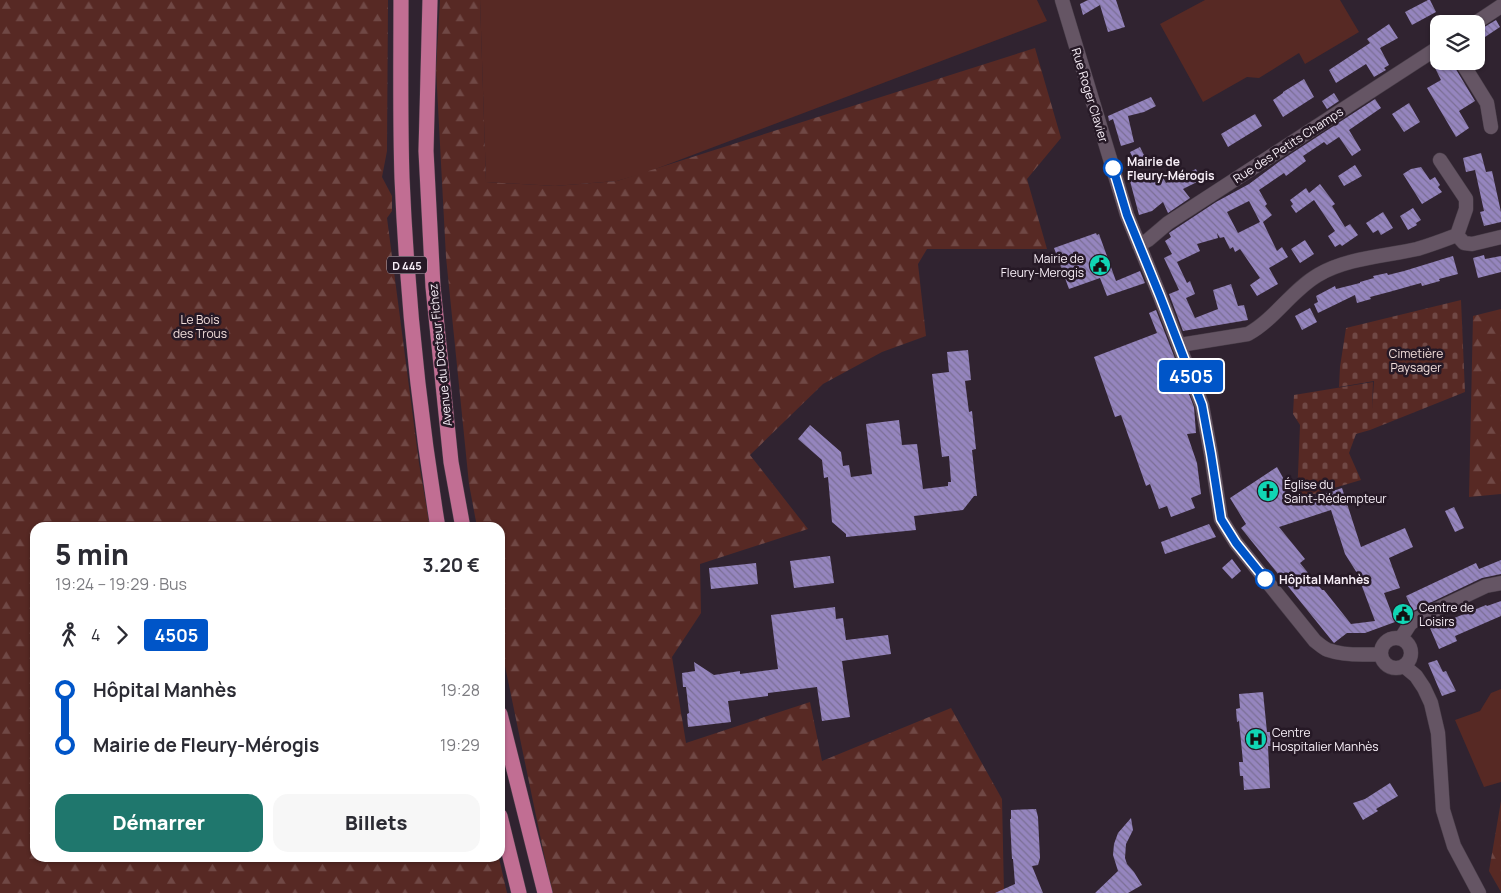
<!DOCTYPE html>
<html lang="fr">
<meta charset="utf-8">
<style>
body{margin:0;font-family:Manrope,sans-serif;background:#f7f7f7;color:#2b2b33;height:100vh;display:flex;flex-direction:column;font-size:19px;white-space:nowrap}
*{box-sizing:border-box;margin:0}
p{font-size:16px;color:#7c7c81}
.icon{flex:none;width:28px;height:28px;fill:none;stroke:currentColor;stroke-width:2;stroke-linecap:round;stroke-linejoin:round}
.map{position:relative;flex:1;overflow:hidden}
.drawer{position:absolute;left:30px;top:522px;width:475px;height:340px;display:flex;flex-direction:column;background:#fff;border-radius:15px;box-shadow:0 1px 4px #0004}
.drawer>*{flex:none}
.badge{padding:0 10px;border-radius:4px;font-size:18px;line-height:32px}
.tools{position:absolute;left:1430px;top:15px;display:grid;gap:10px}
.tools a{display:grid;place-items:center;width:55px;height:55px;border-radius:10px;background:#fff;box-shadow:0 1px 4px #0004;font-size:25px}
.map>.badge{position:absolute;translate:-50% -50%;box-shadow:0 0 0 2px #fff}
.legs{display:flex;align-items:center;gap:8px;height:55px;padding:0 25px;font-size:16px}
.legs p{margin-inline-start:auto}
.headline{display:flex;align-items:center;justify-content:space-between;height:85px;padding:0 25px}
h1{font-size:28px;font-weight:800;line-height:38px}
.cta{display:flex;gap:10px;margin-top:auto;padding:10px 25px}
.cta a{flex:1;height:58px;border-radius:15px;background:#1f776d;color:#fff;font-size:20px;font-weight:800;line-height:58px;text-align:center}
.cta a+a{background:#f7f7f7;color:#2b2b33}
ul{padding:0 25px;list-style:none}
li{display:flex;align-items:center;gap:18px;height:55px;font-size:19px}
li i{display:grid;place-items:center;width:8px;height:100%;margin:0 6px;background:currentColor}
li i::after{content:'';width:12px;height:12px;margin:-6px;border:4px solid;border-radius:50%;background:#fff}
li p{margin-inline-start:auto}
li:first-child i{background:linear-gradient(#0000 50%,currentColor 0)}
li:last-child i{background:linear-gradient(currentColor 50%,#0000 0)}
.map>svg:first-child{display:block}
.green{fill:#572924}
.forest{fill:url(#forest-firs)}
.cemetery{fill:url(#cemetery-stones)}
.building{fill:url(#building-back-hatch);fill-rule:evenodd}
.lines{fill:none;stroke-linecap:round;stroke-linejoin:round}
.minor-casing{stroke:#493e49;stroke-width:15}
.primary-casing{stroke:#493e49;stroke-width:16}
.minor{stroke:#655564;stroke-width:14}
.primary{stroke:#c16e93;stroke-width:15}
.line-1-casing{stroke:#fff;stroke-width:11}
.line-1{stroke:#0055c8;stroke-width:8}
.stop-1-dot{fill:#fff;stroke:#0055c8;stroke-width:2.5}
.labels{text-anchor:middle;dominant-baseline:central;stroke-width:5;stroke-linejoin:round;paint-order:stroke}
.shield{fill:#261926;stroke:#b8aeb8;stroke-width:1}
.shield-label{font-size:11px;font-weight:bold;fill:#f7eef7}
.street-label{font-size:12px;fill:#f7eef7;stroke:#261926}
.stop-label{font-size:12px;font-weight:bold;fill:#f7eef7;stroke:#261926;text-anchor:start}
.poi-label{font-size:12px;fill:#f7eef7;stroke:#261926;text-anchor:start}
.park-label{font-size:12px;fill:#f2dedb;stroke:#261926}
</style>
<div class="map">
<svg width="1501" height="893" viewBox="0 0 1501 893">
<defs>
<pattern id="forest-firs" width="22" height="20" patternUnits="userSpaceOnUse" patternTransform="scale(1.25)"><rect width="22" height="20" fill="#572924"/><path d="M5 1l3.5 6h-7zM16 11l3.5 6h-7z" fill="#704845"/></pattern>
<pattern id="cemetery-stones" width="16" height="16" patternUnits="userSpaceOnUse" patternTransform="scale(1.25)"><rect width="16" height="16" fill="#572924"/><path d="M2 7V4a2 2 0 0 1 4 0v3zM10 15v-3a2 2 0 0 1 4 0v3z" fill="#704845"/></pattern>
<pattern id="building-back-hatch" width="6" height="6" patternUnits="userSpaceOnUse" patternTransform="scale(1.25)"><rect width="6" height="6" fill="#9585be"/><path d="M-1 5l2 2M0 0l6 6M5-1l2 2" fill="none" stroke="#7b6f95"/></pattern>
</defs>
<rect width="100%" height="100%" fill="#302330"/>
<path class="green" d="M480,0H1037L1047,21L645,173L617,181L555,186L486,182Z
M1205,0H1340L1359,32L1305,64L1299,53L1259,78L1247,77L1203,102L1160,24Z
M1501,689V782L1484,787L1455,720L1480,711L1491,693Z"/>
<path class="forest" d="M0,0H388L387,151L382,177L392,196V211L387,218L419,463L430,527L35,528V858H499L507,893H0Z
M440,0H480L486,182L555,186L617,181L1035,48L1061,138L1027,179L1047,249H927L918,264L926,336L882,352L823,384L750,455L808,529L700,564L701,613L672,657L686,743L810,702L822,761L951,708L1002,799L1004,893H552L500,642V528L477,527L469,484L446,257L436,69Z
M1501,309V494L1469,497L1473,316Z
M1501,801V892L1489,871Z"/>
<path class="cemetery" d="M1461,300L1465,392L1370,430L1356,434L1349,453L1361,480L1297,499L1300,425L1293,414L1294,395L1373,382L1372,410L1374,381L1339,387L1340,367L1346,328Z"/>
<path class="building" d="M1088,0H1116L1125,27L1108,32L1100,5L1083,15L1080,4Z
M1428,0H1430L1436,12L1412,25L1405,12Z
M1496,20L1500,27L1476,43V32Z
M1389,24L1398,38L1380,48L1389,65L1384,68L1386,70L1374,77L1366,64L1336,83L1329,70L1370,43L1367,39Z
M1433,61H1452L1454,66L1475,101L1459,111L1469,128L1456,137L1427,88L1441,80L1432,62Z
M1304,79L1314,97L1283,117L1273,100L1283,93V92Z
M1334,93L1339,101L1327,109L1322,101Z
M1151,97L1156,106L1144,112L1128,116L1134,142L1121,146L1113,119L1109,121L1108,116Z
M1375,99L1381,108L1349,130L1361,150L1352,156L1339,137L1327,145L1324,142L1303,156L1306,161L1286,176L1284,173L1259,190L1267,204L1265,206L1272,215L1263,222L1277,251L1282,247L1288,257L1269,268L1278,284L1257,296L1250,285L1260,278L1240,249L1235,252L1233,247L1230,249L1224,237L1220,238L1217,233L1218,238L1197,244L1200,251L1177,262L1187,283L1190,281L1195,294L1186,298L1195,318L1218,309L1213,290L1231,284L1238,306L1244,305L1248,320L1183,331L1169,294L1179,290L1164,258L1172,254L1165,241L1171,237L1169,233L1216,202L1249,184L1280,161ZM1249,201L1260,222L1238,233L1227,212Z
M1409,103L1420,122L1404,132L1392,114Z
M1255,114L1262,126L1228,147L1221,134Z
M1140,147L1145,157L1135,162L1130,152Z
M1481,153L1486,172L1492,171L1501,212V222L1484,226L1480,212L1484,211L1475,170L1466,172L1463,158Z
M1355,165L1362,176L1344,186L1338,176Z
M1421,167L1430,180L1435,177L1440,185L1438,187L1442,192L1422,204L1403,174L1411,169Z
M1196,169L1201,180L1183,189L1190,198L1168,213L1163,202L1152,211L1139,215L1130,181L1146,176L1150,183L1162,176L1166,183Z
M1320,184L1335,204L1332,206L1345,227L1350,224L1358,235L1342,246L1340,244L1335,247L1328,236L1335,231L1314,200L1296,213L1291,206L1293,204L1290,200L1306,188L1309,193Z
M1413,208L1421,220L1416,223L1417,225L1408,230L1400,216Z
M1383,212L1393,228L1381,235L1378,230L1373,233L1366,223Z
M1096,233L1097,235L1099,234L1116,281L1140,271L1145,283L1107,296L1100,278L1069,289L1054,248Z
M1305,240L1314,254L1300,263L1291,249Z
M1484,255L1485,259L1501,256V272L1478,278L1473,258Z
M1453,256L1458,274L1439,279L1440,281L1422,286L1421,283L1389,292L1370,297L1371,299L1357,303L1355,295L1318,313L1314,304L1318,302L1316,296L1335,286L1336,289L1360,283V282L1374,278L1373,276L1387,273L1388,275L1404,271Z
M1310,308L1317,322L1302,330L1295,316Z
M1156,310L1194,407L1196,433L1187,434L1197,463L1201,494L1191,498L1195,508L1171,517L1167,506L1159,509L1150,484L1146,486L1121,415L1115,417L1094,357L1157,333L1149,313Z
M968,350L971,380L965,381L969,412L972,411L976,449L972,450L977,496H974L963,510L914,516L916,530L846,537V534L832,522L828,477L824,478L822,460L798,439L810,425L841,452L843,466L849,465L851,477L872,474L866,424L899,420L902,445L917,444L923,489L948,486V482H951L949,456L942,457L932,374L949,372L947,352Z
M1277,467L1286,483L1287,489L1285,492L1290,505L1342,488L1361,547L1405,528L1413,547L1389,558L1400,588L1384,593L1395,622L1365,633H1347L1334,643L1333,642L1241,528L1246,524L1230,498ZM1331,510L1345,554L1357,573L1375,621L1351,624L1324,590H1322L1300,563L1305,559L1279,527Z
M1454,507L1464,528L1455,532L1445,511Z
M1209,524L1216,537L1165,554L1161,542Z
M830,556L834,583L794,588L790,561Z
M1232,559L1241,571L1232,579L1222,568Z
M1501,560V574L1482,578L1413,611L1406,596L1476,563L1479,569Z
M756,563L758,584L711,589L709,568Z
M1501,601V616L1455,636L1457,641L1439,649L1430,628L1486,605L1487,606Z
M835,607L836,619L843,618L846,640L888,635L891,654L842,661L850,717L822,721L817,687L768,693V696L728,701L731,722L688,727L687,714L689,713L686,687H683L682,673L695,671L694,662L714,675L740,671V674L778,669L771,615Z
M1437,660L1443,672L1446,671L1456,691L1442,696L1428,663Z
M1263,692L1267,732H1270L1271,746H1268L1270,788L1244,790L1243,776H1240L1239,762H1243L1239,721L1237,722L1236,709L1240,708L1239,694Z
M1390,783L1398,796L1376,809L1378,811L1363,820L1353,803L1365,799Z
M1036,809L1038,817L1040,858L1038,865L1032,866L1043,893H995L1015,884L1013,859H1012L1010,819H1011V810Z
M1131,818L1133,830L1126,844L1125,858L1127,864L1134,872L1142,885L1128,893H1095L1118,871L1113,855L1114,844L1118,833Z"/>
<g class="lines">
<g class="minor-casing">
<path id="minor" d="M1062,0L1127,215L1160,296L1202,405L1211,454L1221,519L1236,543L1315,641C1319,644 1323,648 1328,650C1342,655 1365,655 1380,654
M1474,24L1501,6
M1461,61L1487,103L1491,127
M1457,235L1464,243L1472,244L1501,237
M1139,245L1148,240L1168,223L1439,47
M1179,346L1186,344L1248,334C1275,319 1292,290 1318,275C1346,258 1386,256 1417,249C1431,245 1444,240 1457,235L1466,209V199L1440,160
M1381 653a15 15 0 1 1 30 0a15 15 0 1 1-30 0Z
M1401,638L1410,624L1416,619L1486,586L1501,583
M1404,666L1416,676L1424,688L1431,703L1438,733L1443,810L1454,846L1479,893"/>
</g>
<g class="primary-casing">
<path id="primary" d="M401,0C401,59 400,119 402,178C407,295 419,412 438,528
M430,0L426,151L433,287L451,462L463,528
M500,714L545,893
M500,816L519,893"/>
</g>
<use href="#minor" class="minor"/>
<use href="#primary" class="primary"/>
</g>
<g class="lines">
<g class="line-1-casing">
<path id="line-1" d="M1113,168L1127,215L1160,296L1202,405L1211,454L1221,519L1236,543L1265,579"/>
</g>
<use href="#line-1" class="line-1"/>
</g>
<defs>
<g id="civic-disc" transform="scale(1.125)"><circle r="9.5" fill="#10d5b4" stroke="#261926"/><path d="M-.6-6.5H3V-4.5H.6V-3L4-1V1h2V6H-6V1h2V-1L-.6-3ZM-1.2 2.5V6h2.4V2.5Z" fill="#111"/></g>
<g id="church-disc" transform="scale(1.125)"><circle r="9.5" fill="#10d5b4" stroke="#261926"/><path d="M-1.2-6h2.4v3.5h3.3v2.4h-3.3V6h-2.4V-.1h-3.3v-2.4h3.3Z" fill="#111"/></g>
<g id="hospital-disc" transform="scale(1.125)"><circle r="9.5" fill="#10d5b4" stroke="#261926"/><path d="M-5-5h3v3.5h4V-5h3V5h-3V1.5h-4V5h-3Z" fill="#111"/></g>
</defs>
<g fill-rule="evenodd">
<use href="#civic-disc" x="1100" y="265"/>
<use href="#church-disc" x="1268" y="491"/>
<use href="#civic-disc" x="1403" y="614"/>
<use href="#hospital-disc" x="1256" y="739"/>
</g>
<g class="stop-1-dot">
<circle cx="1113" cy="168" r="9"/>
<circle cx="1265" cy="579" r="9"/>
</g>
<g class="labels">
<rect class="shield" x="387" y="256.5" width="40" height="17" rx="4"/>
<g class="shield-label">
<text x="407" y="265">D 445</text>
</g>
<g class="street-label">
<text transform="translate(1090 95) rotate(73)">Rue Roger Clavier</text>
<text transform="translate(1288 145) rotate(-33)">Rue des Petits Champs</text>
<text transform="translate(440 355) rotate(-96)">Avenue du Docteur Fichez</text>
</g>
<g class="stop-label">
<text x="1127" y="161">Mairie de<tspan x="1127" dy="14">Fleury-Mérogis</tspan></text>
<text x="1279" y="579">Hôpital Manhès</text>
</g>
<g class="poi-label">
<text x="1084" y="258" text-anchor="end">Mairie de<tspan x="1084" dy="14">Fleury-Merogis</tspan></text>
<text x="1284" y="484">Église du<tspan x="1284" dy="14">Saint-Rédempteur</tspan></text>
<text x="1419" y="607">Centre de<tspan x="1419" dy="14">Loisirs</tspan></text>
<text x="1272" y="732">Centre<tspan x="1272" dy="14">Hospitalier Manhès</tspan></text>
</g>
<g class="park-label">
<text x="200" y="319">Le Bois<tspan x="200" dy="14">des Trous</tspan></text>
<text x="1416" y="353">Cimetière<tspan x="1416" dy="14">Paysager</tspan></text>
</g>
</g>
</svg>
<div class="tools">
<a><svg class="icon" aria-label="layers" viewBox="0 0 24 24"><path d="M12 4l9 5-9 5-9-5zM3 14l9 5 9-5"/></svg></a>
</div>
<b class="badge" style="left:1191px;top:376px;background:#0055c8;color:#fff">4505</b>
<section class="drawer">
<div class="headline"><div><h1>5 min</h1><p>19:24 – 19:29 · Bus</p></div><b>3.20 €</b></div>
<div class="legs"><svg class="icon" aria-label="walk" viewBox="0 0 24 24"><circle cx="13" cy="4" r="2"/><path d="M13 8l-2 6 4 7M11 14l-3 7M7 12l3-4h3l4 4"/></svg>4<svg class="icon" aria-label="forward" viewBox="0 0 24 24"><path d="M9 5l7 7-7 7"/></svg><b class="badge" style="background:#0055c8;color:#fff">4505</b></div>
<ul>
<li><i style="color:#0055c8"></i><b>Hôpital Manhès</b><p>19:28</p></li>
<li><i style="color:#0055c8"></i><b>Mairie de Fleury-Mérogis</b><p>19:29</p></li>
</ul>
<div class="cta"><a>Démarrer</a><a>Billets</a></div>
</section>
</div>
